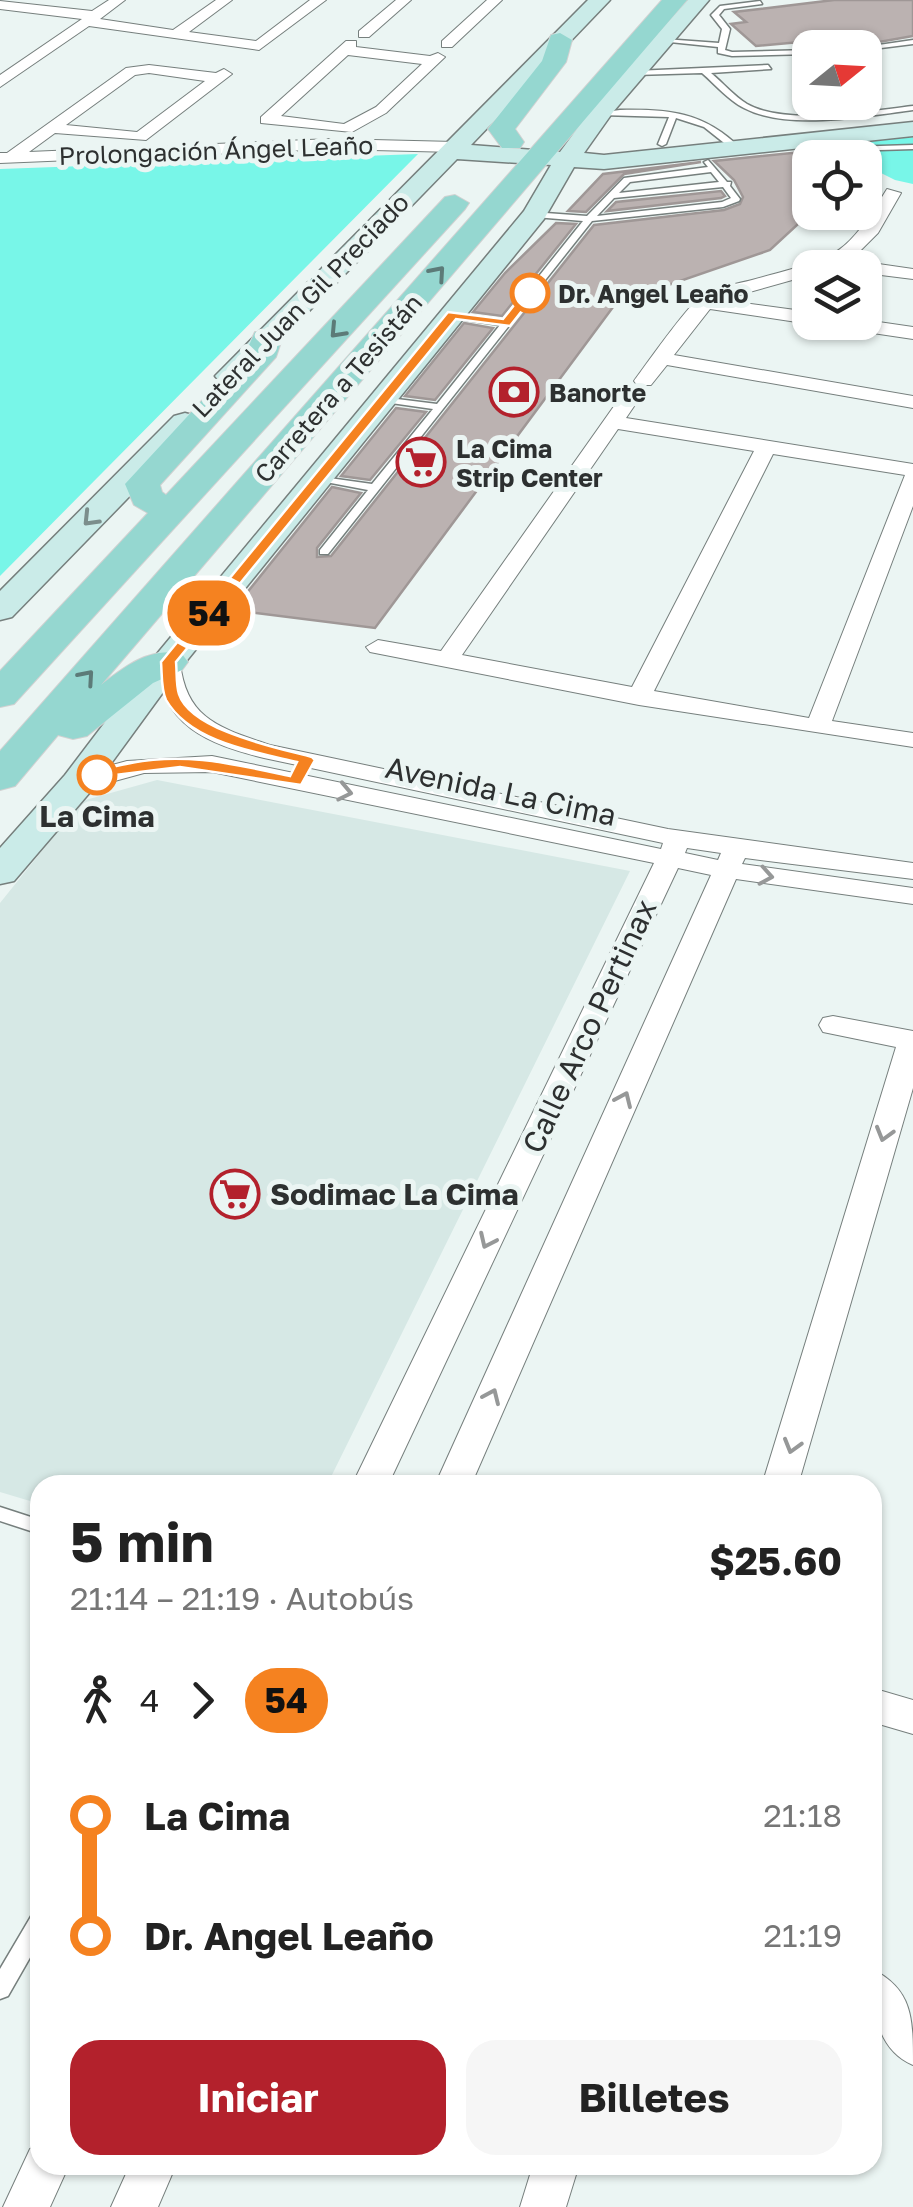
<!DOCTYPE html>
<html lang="es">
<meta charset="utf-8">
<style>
body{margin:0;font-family:"Golos Text",sans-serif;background:#f6f6f6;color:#222;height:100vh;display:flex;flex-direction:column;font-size:38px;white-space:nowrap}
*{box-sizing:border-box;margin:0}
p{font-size:32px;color:#767676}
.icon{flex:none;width:55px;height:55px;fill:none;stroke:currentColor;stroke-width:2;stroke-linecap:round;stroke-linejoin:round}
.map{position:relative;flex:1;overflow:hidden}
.sheet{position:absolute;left:30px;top:1475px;width:852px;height:700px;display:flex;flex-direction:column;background:#fff;border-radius:30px;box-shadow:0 2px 8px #0004}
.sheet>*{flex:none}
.badge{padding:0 20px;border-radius:32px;font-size:35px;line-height:65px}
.needle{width:65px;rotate:72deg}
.buttons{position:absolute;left:792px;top:30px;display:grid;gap:20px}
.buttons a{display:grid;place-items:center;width:90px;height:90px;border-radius:20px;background:#fff;box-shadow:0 2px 8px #0004;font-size:50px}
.map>.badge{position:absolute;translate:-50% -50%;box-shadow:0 0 0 5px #fff}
.legs{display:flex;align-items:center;gap:15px;height:110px;padding:0 40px;font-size:32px}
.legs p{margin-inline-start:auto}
.head{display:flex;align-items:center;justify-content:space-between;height:170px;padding:0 40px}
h1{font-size:55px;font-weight:700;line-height:75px}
.button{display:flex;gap:20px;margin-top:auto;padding:20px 40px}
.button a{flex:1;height:115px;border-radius:30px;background:#b3212c;color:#fff;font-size:40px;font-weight:700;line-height:115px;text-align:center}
.button a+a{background:#f6f6f6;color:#222}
ul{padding:0 40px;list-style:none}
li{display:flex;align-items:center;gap:35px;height:120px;font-size:38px}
li i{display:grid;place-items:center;width:15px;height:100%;margin:0 12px;background:currentColor}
li i::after{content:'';width:25px;height:25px;margin:-12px;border:8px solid;border-radius:50%;background:#fff}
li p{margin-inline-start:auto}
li:first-child i{background:linear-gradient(#0000 50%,currentColor 0)}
li:last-child i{background:linear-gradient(currentColor 50%,#0000 0)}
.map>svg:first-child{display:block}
.built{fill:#d6e8e5}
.green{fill:#78f6e8}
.building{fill:#bbb2b1;stroke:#9f9796;stroke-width:2.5}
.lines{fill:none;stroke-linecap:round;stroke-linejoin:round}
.lane-casing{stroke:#767f7d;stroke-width:3}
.street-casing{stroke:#767f7d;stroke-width:2}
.secondary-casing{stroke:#767f7d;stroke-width:3}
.primary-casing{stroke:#d1d1d1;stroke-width:2}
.lane{fill:#fff;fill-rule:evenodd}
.street{fill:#fff;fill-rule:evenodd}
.secondary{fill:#caebe8;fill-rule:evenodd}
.primary{fill:#95d7d0;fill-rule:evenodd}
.oneway{stroke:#5c7b78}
.oneway2{stroke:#7c8e8c}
.oneway3{stroke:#969898}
.line-1{fill:#f58220;stroke:#fff;stroke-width:2.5}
.stop-1-dot{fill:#fff;stroke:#f58220;stroke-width:5}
.labels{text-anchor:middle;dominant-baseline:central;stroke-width:10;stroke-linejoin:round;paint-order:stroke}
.far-street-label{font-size:25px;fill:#2d3030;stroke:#ebf5f3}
.far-stop-label{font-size:25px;font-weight:bold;fill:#2d3030;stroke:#ebf5f3;text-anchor:start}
.far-poi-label{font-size:25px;font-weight:bold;fill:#2d3030;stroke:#ebf5f3;text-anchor:start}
.street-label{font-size:30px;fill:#2d3030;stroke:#ebf5f3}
.stop-label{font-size:30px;font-weight:bold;fill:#2d3030;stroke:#ebf5f3}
.poi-label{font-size:30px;font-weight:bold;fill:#2d3030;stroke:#ebf5f3;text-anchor:start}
</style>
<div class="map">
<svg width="913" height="2207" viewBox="0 0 913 2207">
<rect width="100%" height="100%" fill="#ebf5f3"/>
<path class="built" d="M157,780L630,871L327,1485H40V1504L0,1492V903L82,801Z"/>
<path class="green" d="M913,137V184L895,180L865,165V158L852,157L829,146Z
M418,154L0,576V169Z"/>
<path class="building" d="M834,0H913V36L845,48H819L811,41L756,46L731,24L746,22L734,12Z
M801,152L810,168V213L770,250L616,303L375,628L233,610L332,487L361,493L317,548V557L331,556L594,225L724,210L740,204L743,197L734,180L714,161Z
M701,162L624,174L586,212L568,211L603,174Z
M721,191L725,196L721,198L607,211L616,202Z
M556,223L576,224L502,316L473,312L505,273Z
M464,323L493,328L435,400L405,396Z
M396,408L426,412L370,480L341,476Z"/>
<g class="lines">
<g class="lane-casing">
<path id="lane" d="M760,1L762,4L724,9L719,15L730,29L725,50L732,52L810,50V54L732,56L718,53V47L660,41L664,39L719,43L722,29L711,15L720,6Z
M913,40V44L865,50V48H858Z
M768,65L771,69L711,73C723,83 734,96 747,104C785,126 871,111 913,106V110C866,116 787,131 744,108C728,100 716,85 702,73L635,75L631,73L635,71Z
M620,110C668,109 704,112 740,148L733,150L704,127L676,118L666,144L662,146L658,144L669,117L601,115L597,113Z
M820,137L848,147L913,145V149L847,151L820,141Z
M708,160L727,182H731L730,186L740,199L739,201L723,207L592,221L328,554H320V550L368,490L315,480V476L372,484L433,409L384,402L379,399L381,397L437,404L500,325L453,318L450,317V313L504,320L583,221L535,217L531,214L532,212L587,216L624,178L708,167L704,162ZM711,172L719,182L619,193L630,182ZM723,187L731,198L722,202L597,216L614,198Z
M0,1507L40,1520V1534L0,1521Z
M40,1910V1940L8,1996L0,1999V1969L33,1913Z"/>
</g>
<g class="street-casing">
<path id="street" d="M109,0H125L100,19L173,30L216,0H232L189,32L256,41L310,0H326L259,50L89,26L0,87V75L82,19L0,9V1L92,11Z
M396,0H411L369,37H359V31Z
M487,0H502L452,47H442V41Z
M346,41H356V47L430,56L438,53L445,57L386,113L352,132L261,123V117ZM348,55L422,64L376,107L344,124L281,116Z
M149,65L216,73L224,69L232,74L146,140L55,133L29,152L332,139L455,142L463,147L455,152L332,149L0,163V153H7L126,68ZM149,73L205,81L137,132L66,125L135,75Z
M887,189L901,193L878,233L851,260L913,269V279L865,273V268H810V275L721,300L810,312V322H814L810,324L710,309L674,355L913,396V408L667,365L651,385H637L634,381C646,365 691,300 706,292C720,286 737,284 752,280C833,257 841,264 887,189Z
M865,320L913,327V339L839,328L830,322Z
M631,390L641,396L626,418L913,464V506L832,721L913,733V747L639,705L370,652L366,647L378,640L441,651L624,392ZM618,429L754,451L632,687L462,655ZM773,454L905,475L809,718L654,691Z
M168,655L180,662C186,720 221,728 270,745L668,829L913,863V879L745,858L742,864L913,888V904L736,879L471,1485H435L711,875L678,868L388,1485H352L654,863L212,772L144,773L78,791L65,783L86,772L127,761L212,756L661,849L663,843L264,758C208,744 162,726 156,662ZM687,848L721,853L718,860L685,853Z
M833,1016L913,1031V1088L798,1485H762L896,1047L823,1032L819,1025L823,1018Z
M872,1688L913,1700V1734L872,1722Z
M872,1969C913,1990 913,2018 913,2065C875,2049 872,2005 872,1969Z
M40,2145V2165H69L50,2207H3L30,2149Z
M130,2165H176L158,2207H111Z
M533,2165H579L566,2207H520Z"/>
</g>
<g class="secondary-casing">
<path id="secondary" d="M588,0H610L471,145L560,152L597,102L688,0H709L613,112L584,153L604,155L913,122V136L604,169L574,167L544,219L180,669L91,791L14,881L0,884V848L65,775L156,655L524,211L551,165L457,159L240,382H220L215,376Z
M185,413L196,416L200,422L196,428L12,617L0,620V591L174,416Z"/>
</g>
<g class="primary-casing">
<path id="primary" d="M662,0H687L101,685C124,667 151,646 182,654L188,662L182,670L153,683L87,736L73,739L58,735L15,786L0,790V751Z
M560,33L572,40L566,62L515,129L524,142L520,148H502L488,129L542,61L551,35Z
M455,195L469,203L465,209L14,704L0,707V671L148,513L134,505L125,484L245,354L255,332H277L282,339L276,357L160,485L162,492L166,495L445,197Z"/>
</g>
<use href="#lane" class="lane"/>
<use href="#street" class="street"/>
<use href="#secondary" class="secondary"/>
<use href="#primary" class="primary"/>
</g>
<defs><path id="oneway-chevron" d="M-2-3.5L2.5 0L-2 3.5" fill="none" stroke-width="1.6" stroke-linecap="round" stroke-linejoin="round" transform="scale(2.5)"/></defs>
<g class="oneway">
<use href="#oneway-chevron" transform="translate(438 273) rotate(-49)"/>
<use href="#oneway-chevron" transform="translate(337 331) rotate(133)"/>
<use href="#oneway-chevron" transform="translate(87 677) rotate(-49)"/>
</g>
<use class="oneway2" href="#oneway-chevron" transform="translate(90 519) rotate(134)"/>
<g class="oneway3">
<use href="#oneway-chevron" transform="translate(345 792) rotate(12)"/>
<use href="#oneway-chevron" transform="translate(766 876) rotate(10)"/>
<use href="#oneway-chevron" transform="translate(624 1099) rotate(-66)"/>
<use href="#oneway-chevron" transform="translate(884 1134) rotate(106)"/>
<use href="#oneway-chevron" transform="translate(487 1241) rotate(115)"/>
<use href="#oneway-chevron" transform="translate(492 1396) rotate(-66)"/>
<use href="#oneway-chevron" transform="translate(792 1446) rotate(106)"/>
</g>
<path class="line-1" d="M526,290L536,293L510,326L456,319L176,662C177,672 176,685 179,694C191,731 279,748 312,757L315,760L301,785L180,767L91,778L89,775C99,768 113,767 126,764C183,751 234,764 290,776L297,762C255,752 190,742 166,700C161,690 162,674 161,662L448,312L503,319Z"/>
<defs>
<g id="bank-ring" transform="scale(2.5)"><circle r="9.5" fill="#ebf5f3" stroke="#b3212c" stroke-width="1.5"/><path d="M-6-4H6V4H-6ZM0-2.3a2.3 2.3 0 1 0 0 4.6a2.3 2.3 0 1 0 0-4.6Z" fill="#b3212c"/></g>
<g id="supermarket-ring" transform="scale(2.5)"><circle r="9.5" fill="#ebf5f3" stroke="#b3212c" stroke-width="1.5"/><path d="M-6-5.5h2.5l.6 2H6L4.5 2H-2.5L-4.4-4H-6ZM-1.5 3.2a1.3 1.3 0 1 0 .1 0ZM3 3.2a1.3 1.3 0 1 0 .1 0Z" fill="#b3212c"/></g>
</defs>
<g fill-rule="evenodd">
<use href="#bank-ring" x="514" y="392"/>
<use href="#supermarket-ring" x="421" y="462"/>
<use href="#supermarket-ring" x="235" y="1194"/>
</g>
<g class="stop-1-dot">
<circle cx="530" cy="293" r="18"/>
<circle cx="97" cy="775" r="18"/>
</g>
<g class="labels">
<g class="far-street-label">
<text transform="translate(216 150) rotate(-2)">Prolongación Ángel Leaño</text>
<text transform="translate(300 305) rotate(-46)">Lateral Juan Gil Preciado</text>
<text transform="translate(338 388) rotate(-49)">Carretera a Tesistán</text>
</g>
<g class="far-stop-label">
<text x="558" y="293">Dr. Angel Leaño</text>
</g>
<g class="far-poi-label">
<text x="549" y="392">Banorte</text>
<text x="456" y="448">La Cima<tspan x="456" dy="29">Strip Center</tspan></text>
</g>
<g class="street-label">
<text transform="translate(501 791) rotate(12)">Avenida La Cima</text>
<text transform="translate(589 1026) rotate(-65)">Calle Arco Pertinax</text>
</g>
<g class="stop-label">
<text x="97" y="816">La Cima</text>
</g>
<g class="poi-label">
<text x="270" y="1194">Sodimac La Cima</text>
</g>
</g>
</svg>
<div class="buttons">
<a><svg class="needle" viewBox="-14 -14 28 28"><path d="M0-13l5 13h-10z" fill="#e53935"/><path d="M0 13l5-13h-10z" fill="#767676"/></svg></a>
<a><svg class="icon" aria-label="locate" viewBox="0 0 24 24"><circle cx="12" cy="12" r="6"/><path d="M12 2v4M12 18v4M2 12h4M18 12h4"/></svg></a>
<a><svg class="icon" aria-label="layers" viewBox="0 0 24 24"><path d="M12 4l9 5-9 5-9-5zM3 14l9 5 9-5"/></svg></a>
</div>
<b class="badge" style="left:209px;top:613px;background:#f58220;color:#111">54</b>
<section class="sheet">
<div class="head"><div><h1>5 min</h1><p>21:14 – 21:19 · Autobús</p></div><b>$25.60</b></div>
<div class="legs"><svg class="icon" aria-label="walk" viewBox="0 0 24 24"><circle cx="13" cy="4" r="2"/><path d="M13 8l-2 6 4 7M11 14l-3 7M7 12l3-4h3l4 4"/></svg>4<svg class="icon" aria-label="forward" viewBox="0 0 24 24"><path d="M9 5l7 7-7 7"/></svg><b class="badge" style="background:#f58220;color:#111">54</b></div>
<ul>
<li><i style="color:#f58220"></i><b>La Cima</b><p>21:18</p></li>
<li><i style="color:#f58220"></i><b>Dr. Angel Leaño</b><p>21:19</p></li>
</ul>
<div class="button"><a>Iniciar</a><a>Billetes</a></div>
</section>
</div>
